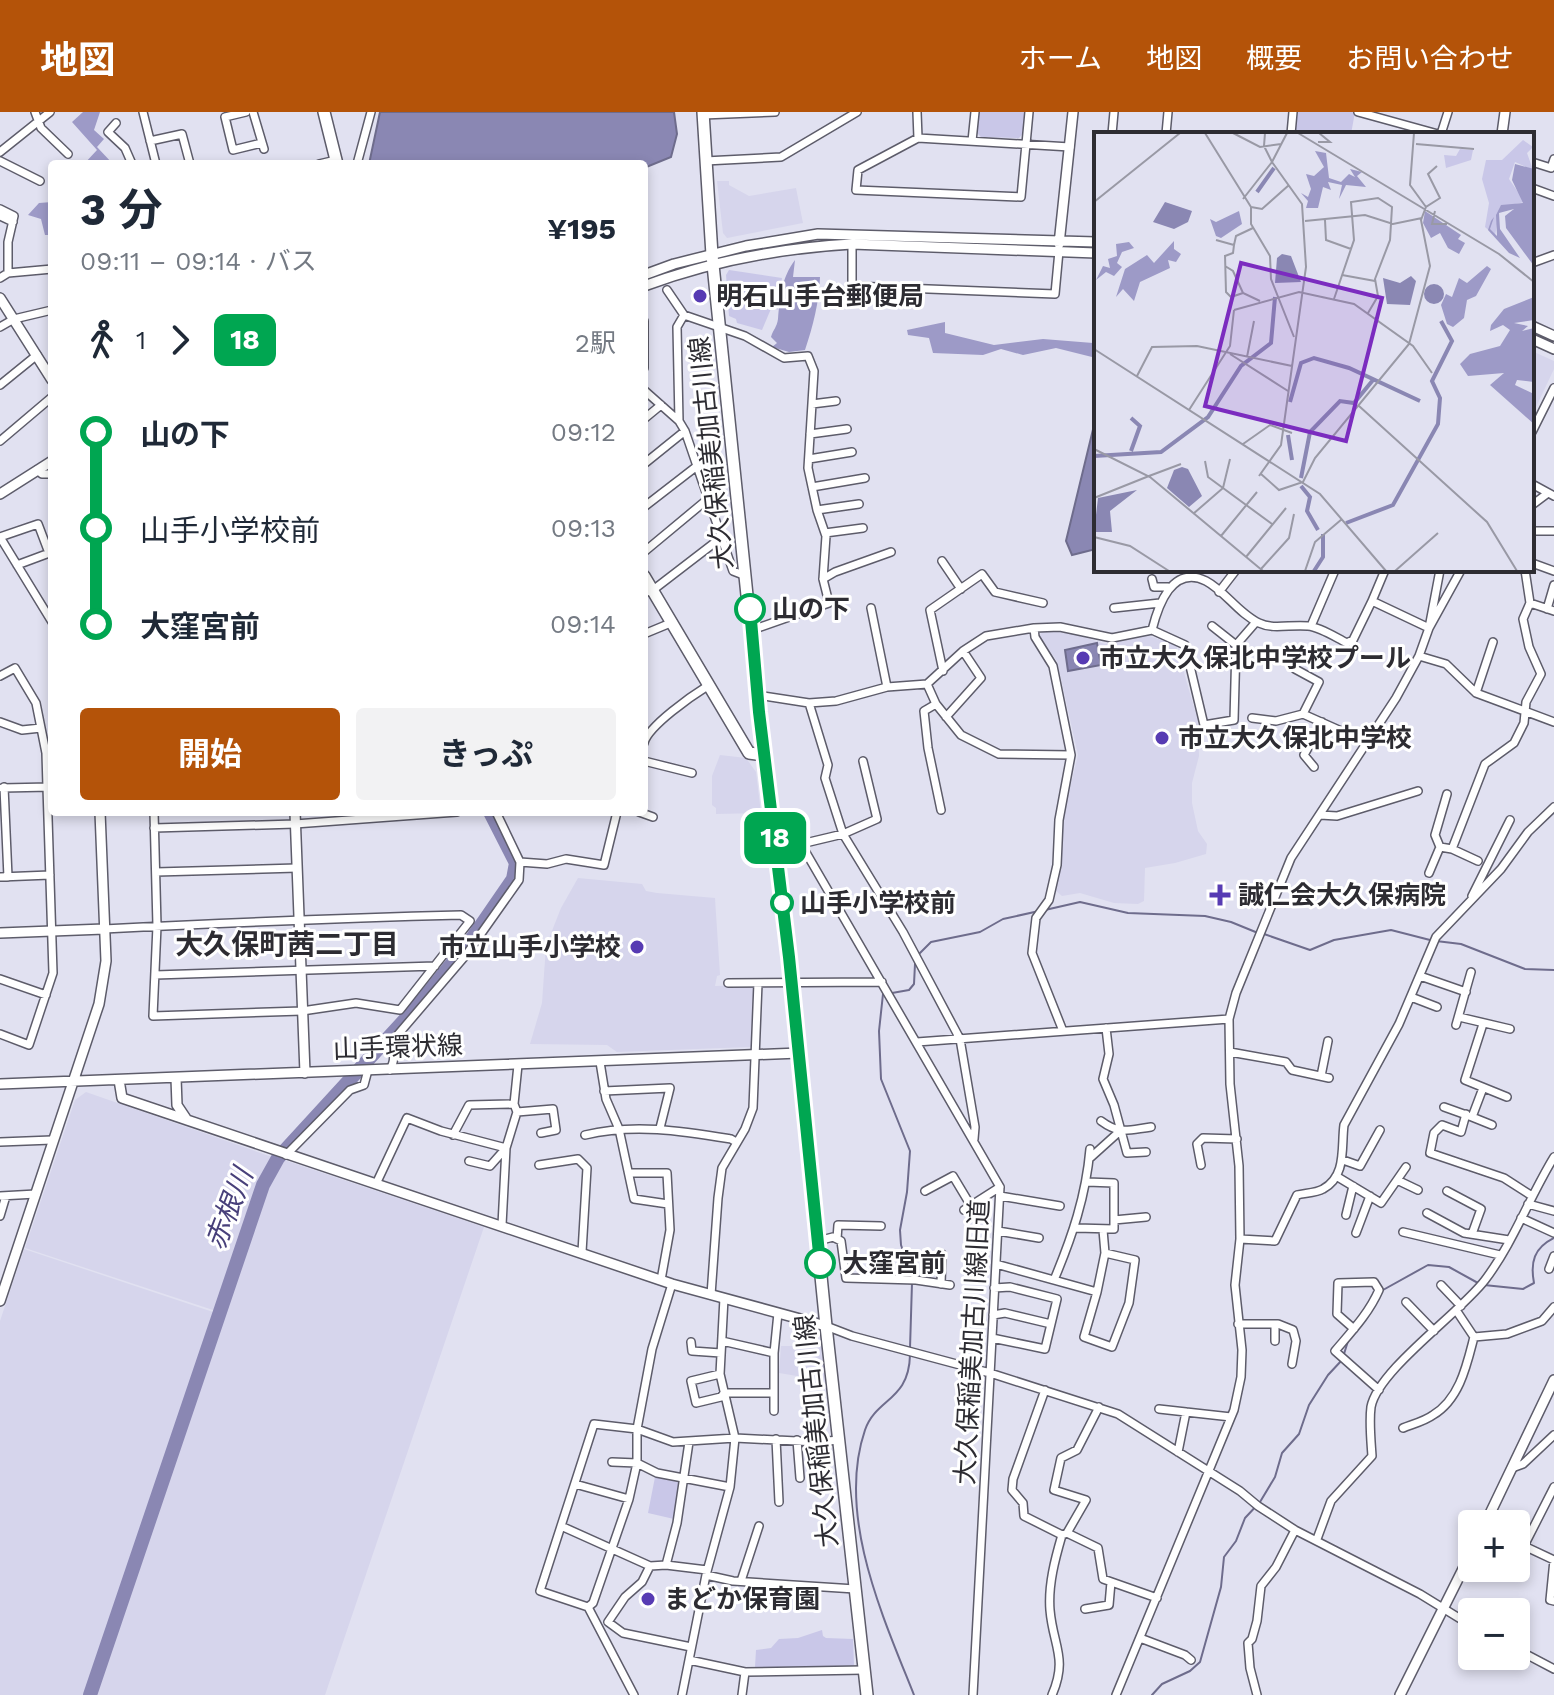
<!DOCTYPE html>
<html lang="ja">
<meta charset="utf-8">
<style>
body{margin:0;font-family:"Work Sans","Noto Sans JP",sans-serif;background:#f2f2f3;color:#1f2937;height:100vh;display:flex;flex-direction:column;font-size:30px;white-space:nowrap}
*{box-sizing:border-box;margin:0}
p{font-size:26px;color:#747a83}
.icon{flex:none;width:44px;height:44px;fill:none;stroke:currentColor;stroke-width:2;stroke-linecap:round;stroke-linejoin:round}
.map{position:relative;flex:1;overflow:hidden}
.side{position:absolute;left:48px;top:48px;width:600px;height:656px;display:flex;flex-direction:column;background:#fff;border-radius:8px;box-shadow:0 4px 12px #0003}
.side>*{flex:none}
.badge{padding:0 16px;border-radius:12px;font-size:28px;line-height:52px}
.controls{position:absolute;left:1458px;top:1398px;display:grid;gap:16px}
.controls a{display:grid;place-items:center;width:72px;height:72px;border-radius:8px;background:#fff;box-shadow:0 4px 12px #0003;font-size:40px}
.map>.badge{position:absolute;translate:-50% -50%;box-shadow:0 0 0 4px #fff}
.legs{display:flex;align-items:center;gap:12px;height:88px;padding:0 32px;font-size:26px}
.legs p{margin-inline-start:auto}
.summary{display:flex;align-items:center;justify-content:space-between;height:136px;padding:0 32px}
h1{font-size:44px;font-weight:700;line-height:60px}
.action{display:flex;gap:16px;margin-top:auto;padding:16px 32px}
.action a{flex:1;height:92px;border-radius:8px;background:#b45309;color:#fff;font-size:32px;font-weight:700;line-height:92px;text-align:center}
.action a+a{background:#f2f2f3;color:#1f2937}
ul{padding:0 32px;list-style:none}
li{display:flex;align-items:center;gap:28px;height:96px;font-size:30px}
li i{display:grid;place-items:center;width:12px;height:100%;margin:0 10px;background:currentColor}
li i::after{content:'';width:20px;height:20px;margin:-10px;border:6px solid;border-radius:50%;background:#fff}
li p{margin-inline-start:auto}
li:first-child i{background:linear-gradient(#0000 50%,currentColor 0)}
li:last-child i{background:linear-gradient(currentColor 50%,#0000 0)}
header{display:flex;align-items:center;gap:48px;box-sizing:border-box;height:112px;padding:0 40px;background:#b45309;color:#fff}
header strong{font-size:38px}
nav{display:flex;gap:44px;margin-inline-start:auto;font-size:28px}
.map>svg:first-child{display:block}
.built{fill:#d6d5ec}
.green{fill:#c9c7e8}
.forest{fill:#9d9ac7}
.water{fill:#8a87b3;stroke:#6e6c8c;stroke-width:2}
.lines{fill:none;stroke-linecap:round;stroke-linejoin:round}
.stream{stroke:#6e6c8c;stroke-width:2}
.river{stroke:#8a87b3;stroke-width:14}
.minor-casing{stroke:#5d5c6a;stroke-width:10}
.tertiary-casing{stroke:#5d5c6a;stroke-width:12}
.secondary-casing{stroke:#5d5c6a;stroke-width:14}
.minor{stroke:#fff;stroke-width:7}
.tertiary{stroke:#fff;stroke-width:9}
.secondary{stroke:#fff;stroke-width:11}
.line-1-casing{stroke:#fff;stroke-width:18}
.line-1{stroke:#00a651;stroke-width:12}
.poi-dot{fill:#573bb3;stroke:#fff;stroke-width:3}
.stop-1-dot{fill:#fff;stroke:#00a651;stroke-width:4}
.labels{text-anchor:middle;dominant-baseline:central;stroke-width:6;stroke-linejoin:round;paint-order:stroke}
.poi-label{font-size:26px;font-weight:bold;fill:#2d2c32;stroke:#fff;text-anchor:start}
.street-label{font-size:26px;fill:#2d2c32;stroke:#fff}
.stop-label{font-size:26px;font-weight:bold;fill:#2d2c32;stroke:#fff;text-anchor:start}
.neighbourhood-label{font-size:28px;font-weight:bold;fill:#2d2c32;stroke:#fff}
.water-label{font-size:28px;font-style:italic;fill:#48407a;stroke:#fff}
.inset-river{fill:none;stroke:#8a87b3;stroke-width:4}
.inset-road{fill:none;stroke:#9999a5;stroke-width:2}
.view{fill:#7b2cbf;fill-opacity:0.15;stroke:#7b2cbf;stroke-width:4}
.inset-edge{fill:none;stroke:#2d2c32;stroke-width:4}
</style>
<header>
<strong>地図</strong>
<nav><a>ホーム</a><a>地図</a><a>概要</a><a>お問い合わせ</a></nav>
</header>
<div class="map">
<svg width="1554" height="1583" viewBox="0 0 1554 1583">
<rect width="100%" height="100%" fill="#e1e1f1"/>
<path class="built" d="M717,69H729V73L749,84L796,76L803,111L727,126L723,121Z
M1532,239L1554,249V257L1536,295V300L1532,303Z
M1043,519L1072,521L1105,532L1149,524L1176,533L1198,609L1199,644L1192,671V691L1198,719L1207,732L1206,742L1175,751L1145,756L1144,789L1138,792L1114,791L1080,781L1062,784L1056,779L1060,757L1062,709L1078,643L1057,549L1039,524Z
M720,643L746,646L756,660L761,701L716,702V696L712,693V664Z
M578,766L642,772L646,779L657,781L715,786L720,863L717,864L715,874L754,873L751,935L617,940L607,933L530,932L542,891L546,834L561,796Z
M86,980L275,1046L268,1053L216,1199L25,1136L75,988Z
M278,1046L484,1115L325,1583H95Z
M24,1137L216,1201L88,1583H0V1209Z
M781,1234H822L827,1269L779,1261Z"/>
<path class="green" d="M979,0H1026V18L1019,26L981,25L976,20Z
M1298,0H1355L1351,22H1295Z
M729,158L782,166L778,198L773,192L762,218L737,211L736,207L729,204L726,163Z
M655,1365L678,1370L681,1373L674,1407L648,1401Z
M822,1518L823,1524L826,1526L853,1527L854,1553L851,1555H755L756,1538L771,1536L779,1527L798,1526Z"/>
<path class="forest" d="M83,0H100L94,18L104,27L97,35L113,52H84L97,38L72,10Z
M52,90V123H45L41,107L28,103L39,91Z
M795,148L793,165H820C819,191 813,214 805,238L789,240L772,235L777,231L771,225C773,218 777,215 778,207C780,185 781,167 795,148Z
M945,210V221L994,233L1043,227L1093,231V240L1096,241V246L1056,236L1023,243L1001,237L983,243L933,241L929,226L908,223L907,218Z"/>
<path class="water" d="M380,0H674L677,22L671,45L644,56V52H369Z
M1096,305V437L1072,443L1066,429Z
M1097,531L1101,553L1068,559L1065,538Z"/>
<g class="lines">
<path class="stream" d="M1045,798L1080,790L1128,801L1205,804L1231,810L1258,821
M1264,822L1310,838L1334,828L1391,818L1430,828
M1436,829L1461,832L1525,857L1554,858
M919,842L931,830L980,820L1003,807L1039,799
M892,881L909,878L914,872L915,852
M886,882H883L879,919L881,967L910,1039L907,1080L900,1118L901,1133L912,1164
M1484,1173L1523,1177L1534,1171C1530,1150 1534,1136 1554,1126
M1383,1178L1428,1153L1449,1155L1478,1171
M1362,1212L1374,1194
M910,1236L912,1171
M1344,1242L1348,1229
M910,1243C909,1289 876,1286 865,1318C836,1403 883,1505 914,1583
M1152,1583L1162,1572L1190,1559L1200,1550L1221,1475L1224,1445L1236,1429L1245,1406L1260,1390L1275,1365L1282,1341L1299,1322L1309,1293L1328,1263L1342,1248"/>
<path class="river" d="M90,1583L263,1073L278,1046L421,890L471,828L513,767L516,751L490,700"/>
<g class="minor-casing">
<path id="minor" d="M35,0L41,16L68,42
M143,0L156,52
M246,0L225,5L233,38L262,31
M253,0L264,37
M917,0L918,26
M1029,0L1021,85L856,78L858,58L918,26L1070,35
M1358,0L1438,22
M703,3L775,0
M116,11L108,20L125,36L132,52
M1112,22L1114,0
M1166,22L1168,0
M1291,22L1293,0
M1441,22L1448,0
M150,29L182,22L190,52
M972,29L975,0
M0,40L50,0
M0,49L40,69
M705,49L781,45L857,0
M1532,50L1551,56L1554,47
M319,52L336,48
M357,52L371,0
M1532,76L1554,84
M0,97L14,104L8,130V161
M0,104L13,110
M852,132V174L1055,182L1059,139
M1532,151L1554,143
M0,166L8,161L52,157
M667,178L684,203L745,224L784,246L808,244L814,259L808,356L817,398L826,424L823,467L829,491L752,518
M644,209V256
M0,215L14,207L52,198
M0,273L37,243
M644,278L679,309L685,319L733,459L746,464
M812,292L836,289
M644,307L661,293
M679,309L677,215L684,203
M1532,320L1554,276
M810,322L847,317
M0,329L52,285
M809,347L852,340
M644,352L685,319
M37,358L42,362H52
M1532,372L1554,384
M812,375L865,366
M1532,393L1548,381
M644,395L697,354
M817,398L859,392
M1532,419H1554
M825,421L863,416
M0,425L52,510
M0,425L38,412L49,441
M644,440L709,386
M942,449L961,477
M1532,451L1554,459
M17,453L52,440
M823,467L835,460L891,440
M1152,467L1154,475H1168
M1219,480L1236,458
M644,481L653,478L722,425
M1372,489L1385,458
M1530,491L1554,499
M871,496L887,575
M1114,496L1160,491
M1547,497L1554,473
M1212,514L1236,533
M1311,514L1335,458
M1034,516L986,524L963,539L927,572L936,592L961,623L999,642L1071,643
M1152,518L1185,533L1204,613L1234,608L1236,533L1256,510
M644,522L673,510
M1419,544L1446,552L1476,581L1554,610
M1293,551L1295,557L1319,570L1303,602L1368,631
M943,559L930,498L982,462L995,480L1043,491
M0,564L15,556L36,591L46,641L47,675L53,861L29,933L0,922
M1476,581L1493,530
M757,583L809,591L828,653L825,666L843,722L903,820L960,927L975,1015L974,1027
M809,591L836,589L887,575L927,572
M936,592L924,599L928,636L941,698
M946,605L981,566L963,539
M1252,606L1276,609L1303,602
M0,610L22,618L41,616
M644,631C648,614 693,583 709,573
M644,649L692,661
M1314,655L1304,643L1322,610
M4,675L8,765
M2,676L50,675
M639,700L653,705
M1320,703L1337,704L1418,679
M773,708L790,715L801,732L1000,1075L973,1583
M154,716L295,712L457,700
M801,732L843,722L877,707L863,649
M1440,735L1435,723L1447,682
M1452,737L1478,749
M520,750L547,752L566,747L604,753L617,700
M156,760L297,756
M1429,761L1440,735L1452,737L1485,652L1514,631L1524,611L1526,590L1541,562L1529,535L1523,507L1530,491L1525,458
M0,765L50,763
M1472,784L1510,708
M104,817C223,811 342,806 461,803L470,809L400,898L356,891L302,899L153,904L157,814L154,700
M155,863L435,854
M1420,864L1466,880
M0,867L46,883
M728,871L882,870
M1411,885L1437,895
M1459,905L1510,917
M1483,912L1465,968L1507,985
M1456,913L1471,860
M1106,916L1109,942L1103,967L1114,993L1127,1041L1146,1040
M1063,919L1032,841L1036,806L1049,788L1057,753L1059,708L1071,643L1053,554L1035,525L1034,516L1060,515L1112,526L1152,518C1158,494 1172,452 1206,469C1225,479 1239,502 1259,511C1274,518 1291,512 1308,514C1320,515 1335,525 1347,531L1353,528L1372,489L1429,516L1440,458
M917,930L1229,907
M1230,940L1286,950L1292,958L1329,966
M600,950L606,987L619,1017L634,1087L668,1092
M390,958C395,948 395,942 389,933L466,843L519,768L520,750L496,700
M1321,964L1328,929
M604,979L670,976L660,1016
M1444,995L1472,1005L1483,976
M517,1000L553,997L556,1018L541,1021
M1466,1002L1461,1020L1442,1013L1434,1021L1430,1041L1504,1066L1532,1084
M1472,1005L1492,1013
M1101,1009C1120,1023 1128,1018 1151,1015
M453,1023L469,993L514,992
M585,1023C634,1011 682,1019 731,1027L736,1030
M0,1030L52,1028
M286,1043L350,978L364,973L368,958
M1090,1046L1120,1019
M1343,1048L1360,1054L1380,1018
M539,1053L578,1047L587,1056L582,1140
M1201,1053L1197,1032L1203,1026L1237,1027
M629,1061H667L670,1118L661,1168
M1336,1064L1381,1091L1406,1055
M1397,1068L1418,1078
M376,1072L407,1006L441,1019L506,1036L490,1054L469,1049
M925,1079L953,1064L971,1094
M1447,1079L1481,1097L1472,1122
M0,1084L36,1082
M1000,1084L1060,1094
M1528,1092L1554,1099
M964,1098L1000,1075
M1427,1101L1464,1121L1509,1128
M1346,1103L1353,1074
M0,1104L6,1084
M1521,1106L1554,1121
M1114,1108L1146,1105
M502,1113L506,1036L517,1000L514,992L518,953
M1076,1116L1114,1117V1071L1087,1070
M998,1119L1039,1126
M1403,1120L1500,1143
M1356,1121L1370,1084
M837,1127L838,1113L881,1114
M1240,1127L1275,1129L1297,1083C1305,1081 1316,1081 1323,1077C1347,1064 1341,1035 1344,1013L1399,912L1436,825L1501,757L1528,720L1554,695
M818,1129L833,1125L841,1129L846,1166L916,1168L950,1173
M996,1152L1097,1180L1084,1225L1112,1235L1129,1191L1135,1148L1105,1141
M1549,1157L1554,1144
M1054,1168C1072,1125 1086,1084 1090,1037
M941,1172L942,1142
M1441,1173L1461,1194
M1097,1180L1105,1141L1103,1118
M711,1183L718,1086L722,1056L745,1017L753,996L758,871
M1406,1190L1434,1219
M1456,1198L1474,1225L1507,1222L1542,1209L1554,1195
M993,1203L1005,1201L1051,1212
M1238,1212H1278L1293,1218L1296,1229L1292,1252
M1275,1212V1229
M826,1214L852,1224L990,1261L1118,1302L1240,1379L1258,1394L1295,1418L1420,1482L1472,1514
M1354,1217L1337,1202L1338,1171L1374,1170L1379,1178C1369,1201 1352,1219 1335,1239L1379,1278
M992,1226L1045,1237L1057,1187L1010,1175L994,1176
M722,1229L774,1241
M691,1230L692,1239L721,1241
M720,1262L691,1269L696,1291L721,1285L724,1281H773
M1045,1278L1013,1367L1012,1378L1023,1391L1024,1404L1062,1423C1055,1447 1048,1473 1050,1498C1053,1534 1068,1546 1052,1583
M1159,1297L1231,1305
M774,1299V1241L778,1201
M1403,1316C1413,1312 1425,1309 1433,1303C1460,1287 1467,1252 1474,1225
M776,1327L779,1390
M797,1328L800,1366
M1178,1340L1186,1300
M612,1350L637,1351L657,1361L730,1375
M1512,1356L1523,1352L1554,1323
M575,1372L629,1387
M561,1414L650,1454L666,1453L707,1458
M1067,1421L1098,1436L1103,1467L1157,1486
M1062,1423L1067,1421L1086,1388L1054,1378L1061,1346L1077,1338L1099,1295
M1317,1427L1331,1389L1372,1344C1371,1329 1369,1310 1371,1295C1378,1258 1460,1201 1485,1168C1513,1131 1530,1084 1554,1045
M1516,1433L1524,1434L1554,1448
M1524,1434L1554,1375
M1554,1448L1550,1488L1554,1489
M666,1453L677,1411L689,1330
M650,1454L642,1470L625,1485L608,1510L623,1521L691,1535
M706,1463L733,1469L855,1477
M741,1469L759,1414
M588,1495L593,1491L629,1387L637,1351V1317L652,1237L672,1172
M1085,1497L1109,1493L1111,1470
M1140,1526L1185,1543L1191,1548
M1516,1537L1554,1557
M689,1548L745,1560
M634,1583L588,1495L540,1479L594,1312L637,1317L673,1330L735,1326L817,1330L839,1328
M682,1583L706,1463L730,1375L735,1326L720,1262L724,1186
M742,1583L745,1560L864,1558
M1116,1583L1234,1298L1241,1265L1242,1238L1235,1173L1240,1127L1239,1054L1230,972L1229,907L1236,881L1291,746L1396,586L1419,544L1429,516L1461,458
M1257,1583L1250,1556L1248,1531L1252,1527L1257,1509L1261,1474L1276,1455L1295,1418"/>
</g>
<g class="tertiary-casing">
<path id="tertiary" d="M1502,22L1505,0
M1059,132L1073,0
M644,163L674,152L746,134L818,122L1096,130
M644,174C712,149 780,136 852,132L1096,141
M0,186L52,268
M1532,214L1554,224
M1532,227L1554,237
M0,382L52,349
M295,700L305,961
M0,821L104,817
M176,966L177,993L187,1008
M119,968L122,986L672,1172L826,1214
M0,972L799,941
M0,1189L99,892L106,849L100,700
M1485,1412L1554,1268
M1400,1583L1472,1439"/>
</g>
<g class="secondary-casing">
<path id="secondary" d="M324,0L337,52
M703,0L712,143L759,600L789,845L826,1214L867,1583
M644,464L749,641L764,643"/>
</g>
<use href="#minor" class="minor"/>
<use href="#tertiary" class="tertiary"/>
<use href="#secondary" class="secondary"/>
</g>
<g class="lines">
<g class="line-1-casing">
<path id="line-1" d="M750,497L759,600L789,845L820,1151"/>
</g>
<use href="#line-1" class="line-1"/>
</g>
<g class="poi-dot">
<circle cx="700" cy="184" r="8"/>
<circle cx="1083" cy="546" r="8"/>
<circle cx="1162" cy="626" r="8"/>
<path d="M1216 771h8v8h8v8h-8v8h-8v-8h-8v-8h8z"/>
<circle cx="637" cy="835" r="8"/>
<circle cx="648" cy="1487" r="8"/>
</g>
<g class="stop-1-dot">
<circle cx="750" cy="497" r="14"/>
<circle cx="782" cy="791" r="10"/>
<circle cx="820" cy="1151" r="14"/>
</g>
<g class="labels">
<g class="poi-label">
<text x="716" y="184">明石山手台郵便局</text>
<text x="1099" y="546">市立大久保北中学校プール</text>
<text x="1178" y="626">市立大久保北中学校</text>
<text x="1238" y="783">誠仁会大久保病院</text>
<text x="621" y="835" text-anchor="end">市立山手小学校</text>
<text x="664" y="1487">まどか保育園</text>
</g>
<g class="street-label">
<text transform="translate(711 341) rotate(-96)">大久保稲美加古川線</text>
<text transform="translate(398 935) rotate(-2)">山手環状線</text>
<text transform="translate(972 1230) rotate(-87)">大久保稲美加古川線旧道</text>
<text transform="translate(816 1319) rotate(-96)">大久保稲美加古川線</text>
</g>
<g class="stop-label">
<text x="772" y="497">山の下</text>
<text x="800" y="791">山手小学校前</text>
<text x="842" y="1151">大窪宮前</text>
</g>
<g class="neighbourhood-label">
<text x="287" y="832">大久保町茜二丁目</text>
</g>
<g class="water-label">
<text transform="translate(229 1097) rotate(-69)">赤根川</text>
</g>
</g>
<g transform="translate(1094 20)">
<rect width="440" height="440" fill="#e1e1f1"/>
<path d="M429,8L439,15L433,21L439,38L421,30L415,47L431,70L406,75L401,104L391,95L395,71L388,47L392,28H408ZM366,17L379,18L377,28L352,36L350,23L362,24Z" fill="#c9c7e8"/>
<path d="M221,19L232,21L235,46L247,50L255,42L261,45L256,37L268,40L263,44L272,55L252,53L245,67L248,53L234,50L237,58L229,55L224,76H212L214,69L207,61L214,65L217,57L212,42L220,44L230,35ZM421,32L440,37V134L412,96L411,84L420,77L405,81L406,97L426,126L415,121L394,98L397,89L400,85L396,97L403,104L402,83L407,73L429,71L418,48ZM145,79L148,92L127,106L122,104L116,87L122,90ZM331,79L367,103L364,107L371,111L365,122L354,116L346,101L337,106L329,91ZM80,109V117L87,122L82,130L74,128L76,136L46,150L40,169L29,157L22,165L31,137L53,123L60,131ZM35,110L40,116L28,120L23,131L28,135L20,144L12,140L2,148L9,134L16,136L14,127L23,124L22,112ZM393,134L397,137L382,164L373,168L370,186L359,195L353,192L347,173L352,162L358,165L365,146L373,151ZM440,165V188L420,191L434,194L428,199L440,196V250L423,248L421,253L440,262V292L396,253L410,241L374,244L366,232L376,222L406,214L416,198L409,193L396,199L397,193L410,177Z" fill="#9d9ac7"/>
<path d="M71,70L98,79L94,90L80,97L59,90ZM188,122L197,124L207,150L181,151L183,126ZM317,144L322,149L316,173L293,172L289,146L306,151ZM330 162a10 10 0 1 1 20 0a10 10 0 1 1-20 0ZM88,335L94,337L108,364L95,375L73,356L80,338ZM43,358L16,379L18,400H0L4,366Z" fill="#8a87b3"/>
<path class="inset-river" d="M163,60L180,36M196,270L207,231L220,226L255,236L326,269M194,303L198,328M37,319L46,294L37,286M0,324L67,320L114,285L147,234L177,211L181,165M207,346L216,300L246,269L260,271L279,248M207,354L216,365L213,379L224,398M252,391L299,373L344,292L346,266L338,249L358,209L347,189M220,439L229,425V402"/>
<path class="inset-road" d="M111,1L157,75V92L176,124L177,147L200,205M139,1L166,15L187,12M204,1L405,122L440,150M320,1L316,53L332,75M224,10H236L225,1M322,12L380,17M149,67L178,30L170,14L171,1M0,70L86,1M157,75L168,77L195,53M341,79L338,92H353M231,88L232,108L257,117M211,89L271,83L299,92L328,86M122,108L140,113L139,121L131,124M140,113L142,104L159,96M131,123L132,160L137,165L149,161M131,134L139,139L149,161L166,169M248,143L281,149M240,167L260,108L257,70L284,66L298,75L296,108L281,147L284,164L274,181M140,178L205,160L260,172L319,214L338,241M0,217L226,362L292,439M136,222L194,259M153,225L160,189M43,244L58,215L103,214L198,234M265,274L393,390L423,439M95,278L136,214L140,178M149,312L176,293L198,301M0,317L56,345L169,439M111,329L114,345L178,392M167,342L185,358L209,350L221,326L315,212L336,134L327,88L332,75L346,66L334,42L343,34M55,344L87,332M165,344L187,313L212,135L208,72L178,30L193,1M0,366L55,344M99,382L129,356L136,327M127,404L163,360M0,405L36,414L75,439M152,425L192,376M167,437L195,406L200,382M211,439L221,410L248,387M301,439L344,401"/>
<path class="view" d="M147,131L288,166L252,309L111,274Z"/>
<rect width="440" height="440" class="inset-edge"/>
</g>
</svg>
<div class="controls">
<a>+</a>
<a>−</a>
</div>
<b class="badge" style="left:775px;top:726px;background:#00a651;color:#fff">18</b>
<section class="side">
<div class="summary"><div><h1>3 分</h1><p>09:11 – 09:14 · バス</p></div><b>¥195</b></div>
<div class="legs"><svg class="icon" aria-label="walk" viewBox="0 0 24 24"><circle cx="13" cy="4" r="2"/><path d="M13 8l-2 6 4 7M11 14l-3 7M7 12l3-4h3l4 4"/></svg>1<svg class="icon" aria-label="forward" viewBox="0 0 24 24"><path d="M9 5l7 7-7 7"/></svg><b class="badge" style="background:#00a651;color:#fff">18</b><p>2駅</p></div>
<ul>
<li><i style="color:#00a651"></i><b>山の下</b><p>09:12</p></li>
<li><i style="color:#00a651"></i><span>山手小学校前</span><p>09:13</p></li>
<li><i style="color:#00a651"></i><b>大窪宮前</b><p>09:14</p></li>
</ul>
<div class="action"><a>開始</a><a>きっぷ</a></div>
</section>
</div>
